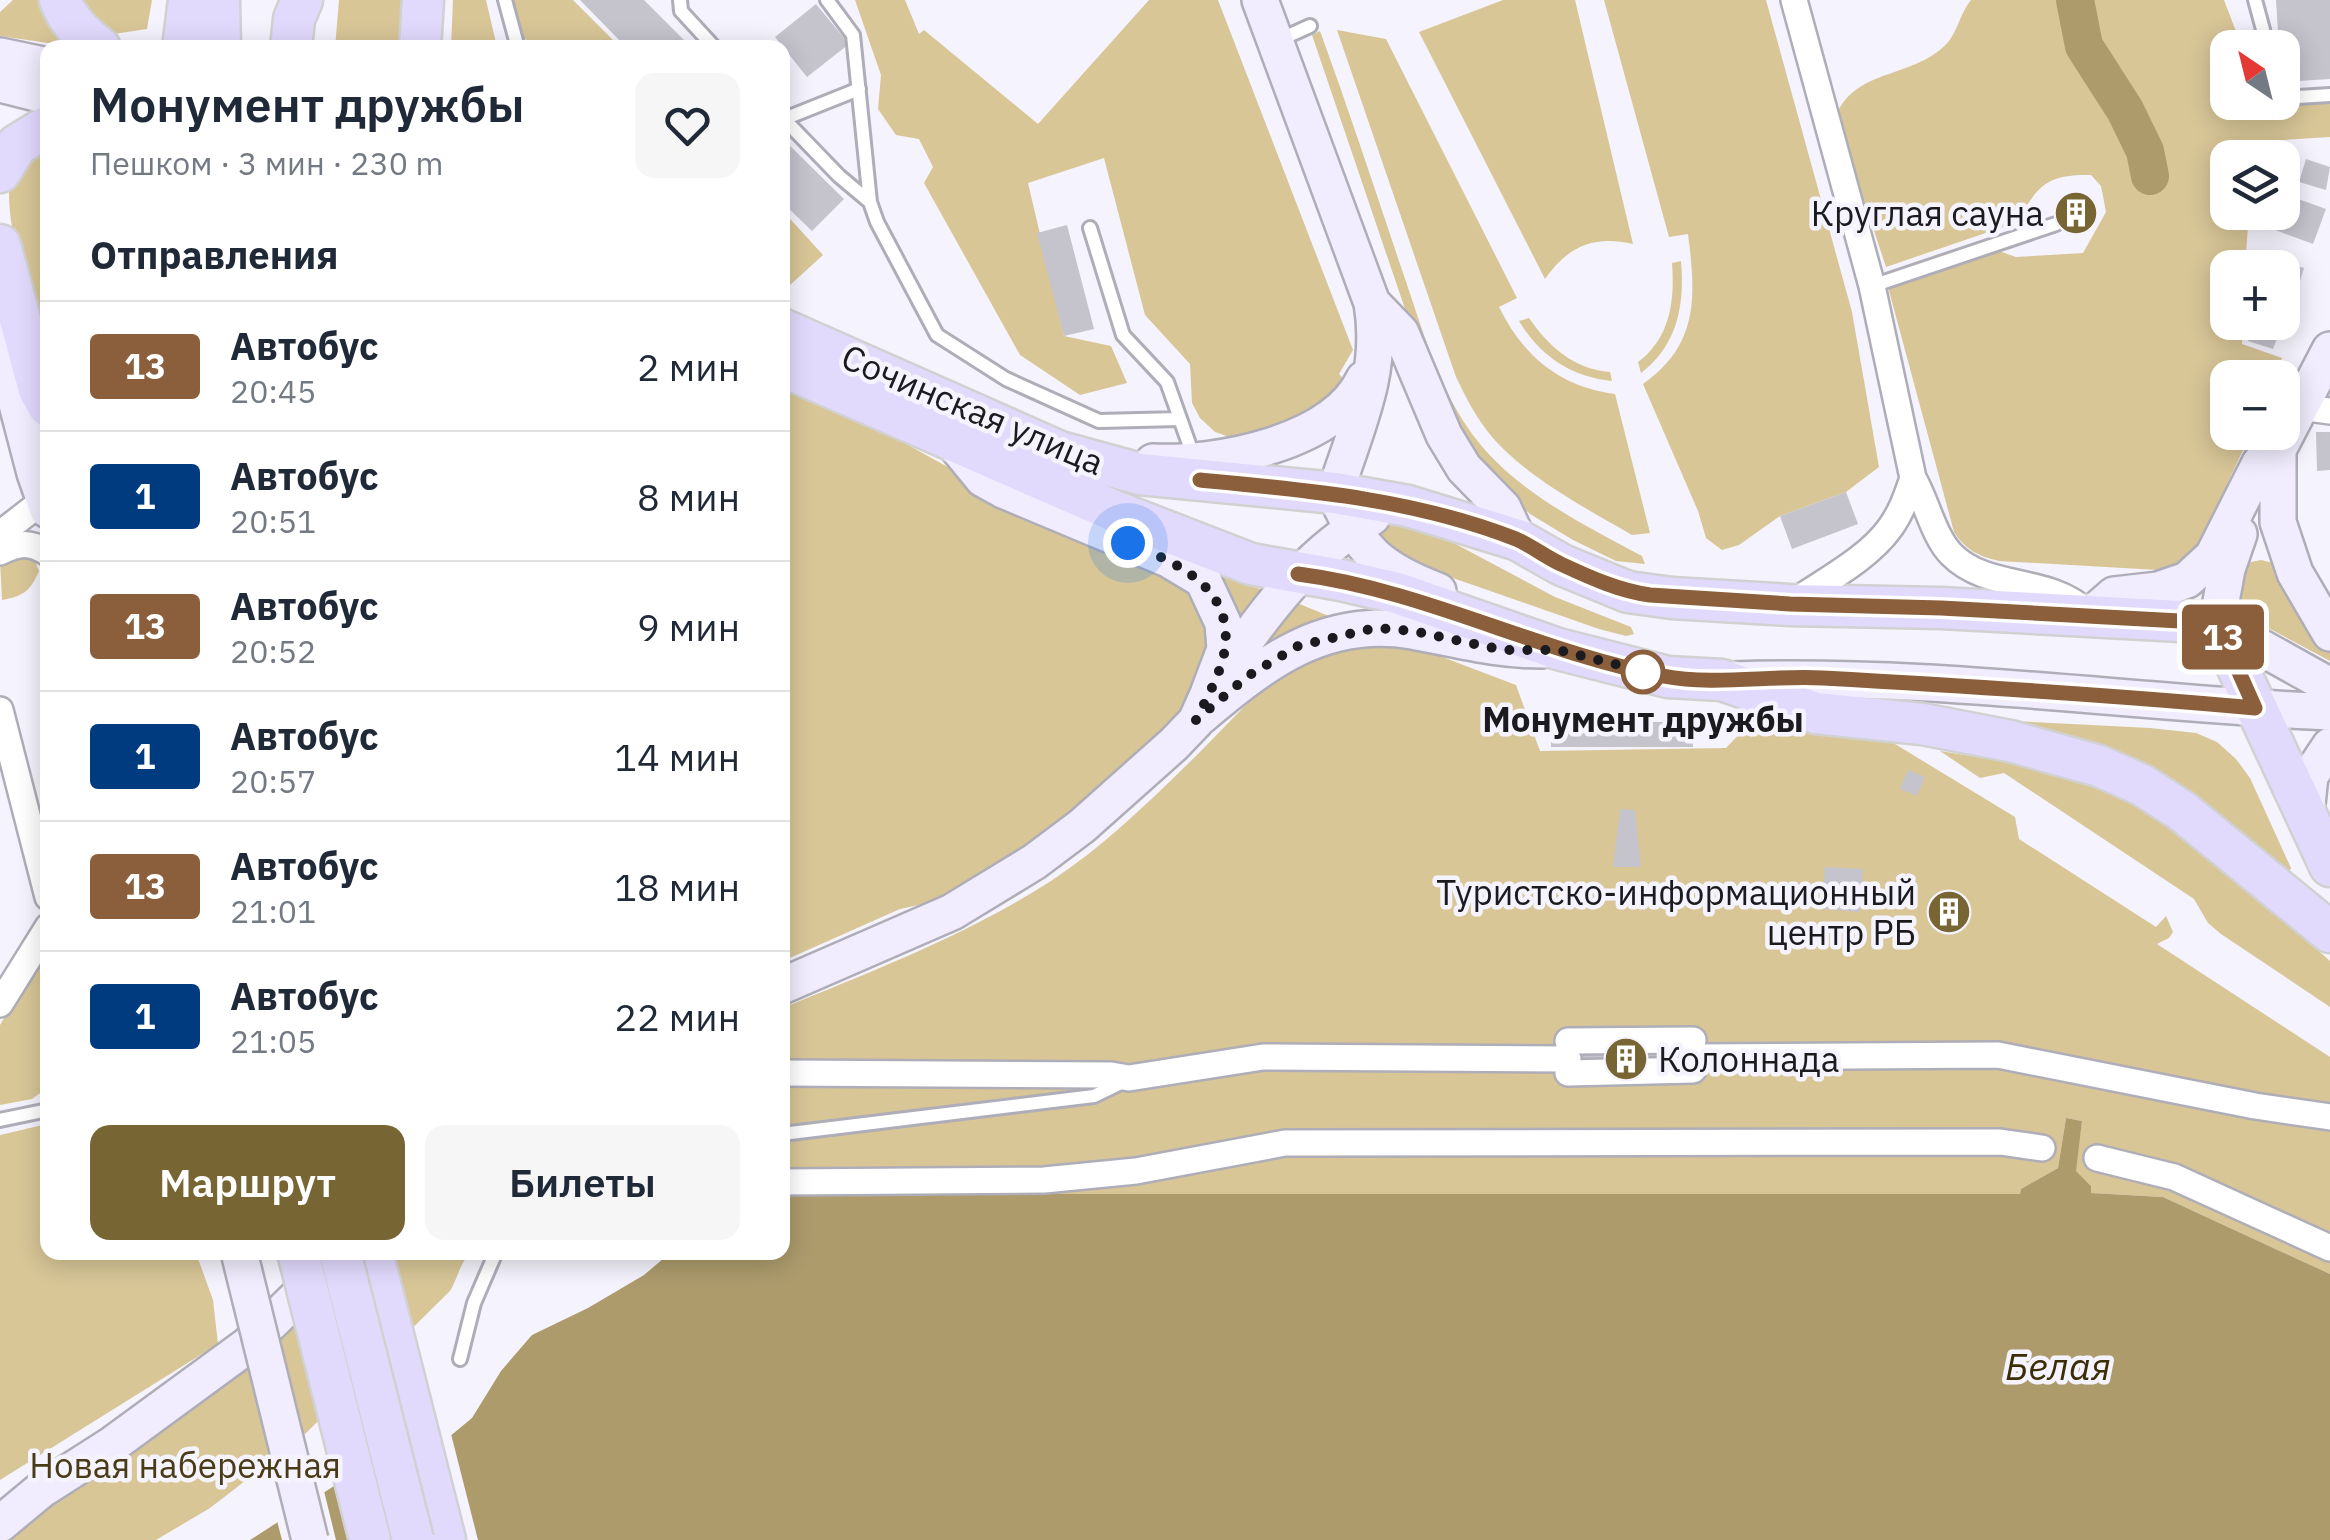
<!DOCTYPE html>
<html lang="ru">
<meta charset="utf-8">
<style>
body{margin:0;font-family:"IBM Plex Sans",sans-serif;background:#f6f6f7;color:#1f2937;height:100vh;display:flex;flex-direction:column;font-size:38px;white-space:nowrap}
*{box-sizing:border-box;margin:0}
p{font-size:32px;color:#747a83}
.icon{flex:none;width:55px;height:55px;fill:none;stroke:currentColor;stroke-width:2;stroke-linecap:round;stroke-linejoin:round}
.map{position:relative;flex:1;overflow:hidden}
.panel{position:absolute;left:40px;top:40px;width:750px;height:1220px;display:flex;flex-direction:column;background:#fff;border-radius:20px;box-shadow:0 5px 25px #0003}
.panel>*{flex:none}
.badge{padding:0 20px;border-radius:8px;font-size:35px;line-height:65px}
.needle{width:65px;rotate:325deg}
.buttons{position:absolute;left:2210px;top:30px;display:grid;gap:20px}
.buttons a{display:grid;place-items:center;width:90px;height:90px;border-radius:20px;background:#fff;box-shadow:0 5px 25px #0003;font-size:50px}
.you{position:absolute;width:50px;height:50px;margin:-25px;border:8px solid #fff;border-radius:50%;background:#1a73e8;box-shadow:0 0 0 15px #1a73e833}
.map>.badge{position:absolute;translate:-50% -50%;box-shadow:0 0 0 5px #fff}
h2{padding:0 50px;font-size:38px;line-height:90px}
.round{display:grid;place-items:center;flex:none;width:105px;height:105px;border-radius:20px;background:#f6f6f7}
.headline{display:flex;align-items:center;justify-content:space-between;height:170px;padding:0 50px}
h1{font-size:48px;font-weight:600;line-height:75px}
.button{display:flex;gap:20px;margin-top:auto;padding:20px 50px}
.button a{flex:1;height:115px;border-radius:20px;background:#776533;color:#fff;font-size:40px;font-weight:600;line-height:115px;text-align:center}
.button a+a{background:#f6f6f7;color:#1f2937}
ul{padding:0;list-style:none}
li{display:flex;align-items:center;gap:30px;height:130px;padding:0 50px;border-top:2px solid #e0e1e3}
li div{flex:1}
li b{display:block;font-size:38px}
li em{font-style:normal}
li .badge{min-width:110px;font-weight:700;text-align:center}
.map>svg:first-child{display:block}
.green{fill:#d8c697}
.water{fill:#ad9b6c}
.pier{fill:#f5f3fd}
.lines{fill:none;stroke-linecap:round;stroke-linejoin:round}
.river{stroke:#ad9b6c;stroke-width:38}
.building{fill:#c5c3cc}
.lane-casing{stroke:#afadb7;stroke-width:18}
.street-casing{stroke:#afadb7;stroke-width:30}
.secondary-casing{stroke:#afadb7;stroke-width:40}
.primary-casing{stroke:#d1d1d2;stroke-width:45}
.lane{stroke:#fff;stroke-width:12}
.street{stroke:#fff;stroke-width:25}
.secondary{stroke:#f1edfe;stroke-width:35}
.primary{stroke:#e2dafd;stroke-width:40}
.secondary-bridge-casing{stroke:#afadb7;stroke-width:40;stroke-linecap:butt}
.primary-bridge-casing{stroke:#d1d1d2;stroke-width:45;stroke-linecap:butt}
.secondary-bridge{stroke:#f1edfe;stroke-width:35}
.primary-bridge{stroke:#e2dafd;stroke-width:40}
.line-casing{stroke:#fff;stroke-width:22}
.line{stroke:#8b5e3c;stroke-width:15}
.walk{stroke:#1b1a1e;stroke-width:10;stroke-dasharray:0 18}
.stop-dot{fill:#fff;stroke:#8b5e3c;stroke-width:5}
.labels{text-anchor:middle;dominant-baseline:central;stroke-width:9;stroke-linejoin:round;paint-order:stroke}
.poi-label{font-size:35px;fill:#1b1a1e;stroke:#f5f3fd;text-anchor:end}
.street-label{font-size:35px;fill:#1b1a1e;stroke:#f5f3fd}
.stop-label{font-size:35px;font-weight:bold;fill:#1b1a1e;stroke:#f5f3fd}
.park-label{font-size:35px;fill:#493b15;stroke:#f5f3fd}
.water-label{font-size:38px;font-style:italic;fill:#3b2e05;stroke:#f5f3fd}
</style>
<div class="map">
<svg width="2330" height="1540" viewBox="0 0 2330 1540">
<rect width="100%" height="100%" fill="#f5f3fd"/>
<path class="green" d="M13,0H48L75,47L0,36V12Z
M73,0H152L147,29L114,34L112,40Z
M339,0H407L405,47L335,48Z
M453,0H486L497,47H451Z
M512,0H573L620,47H537L519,35Z
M855,0H905L919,34L924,30L1038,124L1149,0H1218L1353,350L1339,374L1348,384L1327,409L1241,441L1215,432L1200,418L1192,403L1190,364L1145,315L1104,158L1028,183L1064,336L1111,346L1127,383L1080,395L1020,355L924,183L933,167L919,139L896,135L878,109L881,75Z
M1503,0H1575L1633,244C1594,235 1568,246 1545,279L1419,32Z
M1604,0H1766L1852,312L1879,467L1846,492L1780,516L1739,545L1722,550L1706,538L1698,511L1643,384C1699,344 1696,297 1688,234L1669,237Z
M1971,0H2224L2242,47L2228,48V102L2330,104V137L2283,140L2273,157L2228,158V212L2249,213L2245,267L2228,268V322L2243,323L2242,344L2282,358L2276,377L2228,378V432L2251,433L2198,546L2179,563L2158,570L1999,561C1978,556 1966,550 1954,532L1888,287L1996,250L2016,257L2083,253L2106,212L2101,186L2091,175C2049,174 2037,184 2018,222L1886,267L1836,116C1855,67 1917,79 1949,41C1958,29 1961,12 1971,0Z
M1337,30L1386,39L1517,298L1499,307C1523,356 1560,387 1615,394L1650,533L1632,535C1584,507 1529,479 1492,437C1477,419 1466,398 1456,377Z
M1320,31C1349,110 1375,190 1402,270C1423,330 1439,394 1480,444C1521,494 1586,526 1642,556L1645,564L1616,561L1573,540L1530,514L1499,487L1471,457L1422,359L1312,35Z
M47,140V372C38,336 0,210 11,181C19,167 36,153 47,140Z
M782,210L823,255L789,286L783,279Z
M1681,261C1685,305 1677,346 1641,373L1638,362C1670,338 1675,301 1672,263Z
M1529,318C1549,347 1574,369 1610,372L1612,381C1571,377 1540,356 1519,321Z
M783,387L888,434L984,487L1190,582L1216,643L1191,704L1066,825L947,899L900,909L783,961Z
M1389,523L1418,524L1555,597L1631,627L1634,634L1626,636L1599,629L1413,564L1382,544L1381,536Z
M10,554L34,559L39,571C30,592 23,596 2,600L0,561Z
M2261,560L2273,563L2282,571L2330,649V661L2242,614C2235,598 2241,577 2251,562Z
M1211,573L1272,593L1236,643Z
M1290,600L1336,619L1245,658Z
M1408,644L1516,685L1540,751L1726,748L1746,727L1869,735L1895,744L2015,817L2019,839L2156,927L2166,916L2173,932L2169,938L2157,944L2330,1057V1274L2163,1197L2091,1193V1186L2075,1171L2082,1121L2066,1118L2058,1168L2021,1189L2020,1194H783V1008C875,970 967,935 1051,881C1106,845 1154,797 1201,751C1235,717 1271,672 1318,655C1348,644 1376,644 1408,644Z
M1995,720L2150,728L2196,733L2217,742L2236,759L2250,778L2291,868L2289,872L2220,818Z
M1940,751C1990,759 2042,767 2090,785C2182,819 2258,897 2330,961V1007L2221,934L2208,923L2194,899L2004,773L1980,778Z
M46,948L47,1088L32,1099L0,1105V1025Z
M47,1124L48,1252L196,1253L213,1300L218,1344L0,1480V1135Z
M362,1253H471C460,1262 458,1278 450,1291L303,1436L210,1508L156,1540H0Z"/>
<path class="water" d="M2066,1118L2082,1121L2076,1171L2091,1186V1193L2163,1197L2330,1274V1540H250L334,1486L437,1447L472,1418L501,1371L532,1335L588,1308L644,1275L670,1253L782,1252L783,1194H2020L2021,1189L2058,1168Z"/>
<path class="pier" d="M450,1430L478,1540H398L434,1442Z
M323,1487L336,1540H282L276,1517Z"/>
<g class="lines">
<path class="river" d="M2075,0L2084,46L2125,110L2145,151L2150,176"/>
</g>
<path class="building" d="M580,0H644L692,48H627Z
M2276,0H2330V79L2282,82V48H2279Z
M816,4L849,44L807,77L775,37Z
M782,138L844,199L812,231L782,202Z
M2306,159L2330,167L2326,190L2299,182Z
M2054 213a22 22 0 1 1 44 0a22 22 0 1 1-44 0Z
M2282,193L2326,209L2313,244L2259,224L2263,212H2282Z
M1067,225L1094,329L1064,336L1037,233Z
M2273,258L2304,268L2297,291L2282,286V268H2270Z
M2254,322H2283L2273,349L2248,341Z
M2316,432H2330V470L2317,471Z
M1846,492L1858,524L1792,549L1780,516Z
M1551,722H1693V747H1551Z
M1908,770L1925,777L1917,796L1900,789Z
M1620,809L1635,810L1641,867H1613Z
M1825,867L1863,869L1860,912L1822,909Z
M1933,902H1964V921H1933Z
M1658,1047H1674V1064L1577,1066V1048H1593V1054L1658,1053Z"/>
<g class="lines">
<g class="lane-casing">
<path id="lane" d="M505,0L518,48
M680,0L681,11L715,48
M827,0L853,35L870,202L877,222L937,335L1006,379L1099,421L1179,419
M2255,0L2268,48
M1279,40L1310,26
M2282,98L2330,95
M782,117L839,176L870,202
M784,119L859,89
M1090,228L1123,335L1167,382L1194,458
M1872,286L2056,224
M0,1120L48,1110
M782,1134L1094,1096L1127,1080
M460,1359L474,1303L496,1252"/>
</g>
<g class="street-casing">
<path id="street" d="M2300,407L2330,411
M1913,478C1927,502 1933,536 1952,555C1988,591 2049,576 2086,612
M0,534L44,500
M0,552C19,543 29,541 48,553
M1790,605C1822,582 1867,560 1890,528C1901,513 1907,496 1913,478L1872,286L1794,0
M0,710L48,897
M0,1004L48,927
M1568,1041L1693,1040
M1693,1057L1998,1055L2255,1106L2330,1117
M782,1073L1111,1075L1129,1078L1263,1057L1568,1059
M1568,1073L1693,1070
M2097,1158L2174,1177L2330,1248
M782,1182L1044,1180L1136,1171L1285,1143L2000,1142L2042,1148"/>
</g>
<g class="secondary-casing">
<path id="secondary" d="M1260,0L1372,303C1384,373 1356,427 1335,493C1360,551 1380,569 1438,591
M0,56L48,66
M0,84L48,96
M1372,303L1401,333L1444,435L1464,468L1503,508L1518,540
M0,339L35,473L48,510
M1153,462C1218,465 1334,443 1364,379
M2268,469L2330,350
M2239,534L2227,569L2217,623L2330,686
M2090,616L2114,595L2158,590L2187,580L2213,556L2260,463L2278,451V522L2295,573L2330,633
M1223,673C1264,613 1308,553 1372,517
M1733,680C1932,673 2131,703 2330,712
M1200,717C1264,663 1324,616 1412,631C1457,639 1494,650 1541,650
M2306,814L2310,776L2330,746
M782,986L952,912L1034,862L1082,826L1174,744L1196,721L1208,694L1225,649L1223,623L1203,580L1168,559L1003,490L983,479L952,441
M0,1524L41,1490L113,1444L247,1346L324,1271"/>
</g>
<g class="primary-casing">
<path id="primary" d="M60,0C68,21 82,35 100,48
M219,0L220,48
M183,48L189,0
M291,48L294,19L302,0
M420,48L423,0
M0,172L17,145L48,126
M0,245L39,390L48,406
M782,329L1060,452L1140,474L1335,493L1408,506L1518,540L1562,565L1628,592L1672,598L1790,605L1941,608L2217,623L2330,866
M782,366L1119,513L1251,564L1341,580L1397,593L1558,649L1668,677L1722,680L1816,713L1922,724L2010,741L2099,766L2142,785L2182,811L2330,932
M372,1252L445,1540"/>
</g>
<use href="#lane" class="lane"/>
<use href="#street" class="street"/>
<use href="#secondary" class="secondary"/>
<use href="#primary" class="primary"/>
<g class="secondary-bridge-casing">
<path id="secondary-bridge" d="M239,1252L310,1540"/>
</g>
<g class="primary-bridge-casing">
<path id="primary-bridge" d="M298,1252L370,1540
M340,1252L413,1540"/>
</g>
<use href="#secondary-bridge" class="secondary-bridge"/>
<use href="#primary-bridge" class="primary-bridge"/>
</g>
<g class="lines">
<g class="line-casing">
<path id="line" d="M1200,480C1307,490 1414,499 1516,539C1532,546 1547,558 1563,565C1591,578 1620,591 1650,595L1790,604L1941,608L2217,623L2255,708C2111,695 1967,686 1823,678C1770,675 1715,686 1663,676C1538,652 1424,590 1298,574"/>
</g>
<use href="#line" class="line"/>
<path class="walk" d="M1128,543C1175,562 1233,586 1225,648C1222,672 1206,699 1196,720L1248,676L1298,646L1375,628L1413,631L1503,650H1558L1647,672H1643"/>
</g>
<defs>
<g id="building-disc" transform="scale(2.25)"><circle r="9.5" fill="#776533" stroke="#f5f3fd"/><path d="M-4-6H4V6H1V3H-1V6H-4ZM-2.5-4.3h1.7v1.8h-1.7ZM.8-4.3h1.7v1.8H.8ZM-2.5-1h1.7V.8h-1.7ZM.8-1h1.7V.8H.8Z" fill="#fff"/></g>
</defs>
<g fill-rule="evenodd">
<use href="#building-disc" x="2076" y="213"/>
<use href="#building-disc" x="1949" y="912"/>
<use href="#building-disc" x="1626" y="1059"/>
</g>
<circle class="stop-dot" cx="1643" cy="672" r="20"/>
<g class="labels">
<g class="poi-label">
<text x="2044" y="213">Круглая сауна</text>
<text x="1916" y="892">Туристско-информационный<tspan x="1916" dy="40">центр РБ</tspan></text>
<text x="1658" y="1059" text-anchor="start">Колоннада</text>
</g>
<g class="street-label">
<text transform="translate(973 409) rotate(23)">Сочинская улица</text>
</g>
<g class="stop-label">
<text x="1643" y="719">Монумент дружбы</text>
</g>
<g class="park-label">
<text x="185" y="1465">Новая набережная</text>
</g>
<g class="water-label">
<text x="2058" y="1365">Белая</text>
</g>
</g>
</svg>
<div class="buttons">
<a><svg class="needle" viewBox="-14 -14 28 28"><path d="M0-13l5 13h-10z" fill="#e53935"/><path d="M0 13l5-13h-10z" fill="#747a83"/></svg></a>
<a><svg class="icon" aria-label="layers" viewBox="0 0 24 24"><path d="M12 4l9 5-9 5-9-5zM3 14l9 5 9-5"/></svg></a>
<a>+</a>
<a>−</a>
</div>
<div class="you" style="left:1128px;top:543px"></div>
<b class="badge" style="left:2223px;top:637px;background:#8b5e3c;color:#fff">13</b>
<section class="panel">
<div class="headline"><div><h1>Монумент дружбы</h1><p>Пешком · 3 мин · 230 m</p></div><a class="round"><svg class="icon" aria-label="heart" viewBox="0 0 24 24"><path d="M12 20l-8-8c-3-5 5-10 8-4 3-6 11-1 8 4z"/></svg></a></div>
<h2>Отправления</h2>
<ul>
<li><span class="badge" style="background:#8b5e3c;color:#fff">13</span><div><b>Автобус</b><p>20:45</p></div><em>2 мин</em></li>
<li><span class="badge" style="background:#003b80;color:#fff">1</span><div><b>Автобус</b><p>20:51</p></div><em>8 мин</em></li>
<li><span class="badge" style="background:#8b5e3c;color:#fff">13</span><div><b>Автобус</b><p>20:52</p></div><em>9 мин</em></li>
<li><span class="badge" style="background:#003b80;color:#fff">1</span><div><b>Автобус</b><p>20:57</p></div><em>14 мин</em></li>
<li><span class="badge" style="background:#8b5e3c;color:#fff">13</span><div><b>Автобус</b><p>21:01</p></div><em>18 мин</em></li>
<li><span class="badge" style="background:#003b80;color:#fff">1</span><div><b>Автобус</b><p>21:05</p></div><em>22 мин</em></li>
</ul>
<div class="button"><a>Маршрут</a><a>Билеты</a></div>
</section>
</div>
